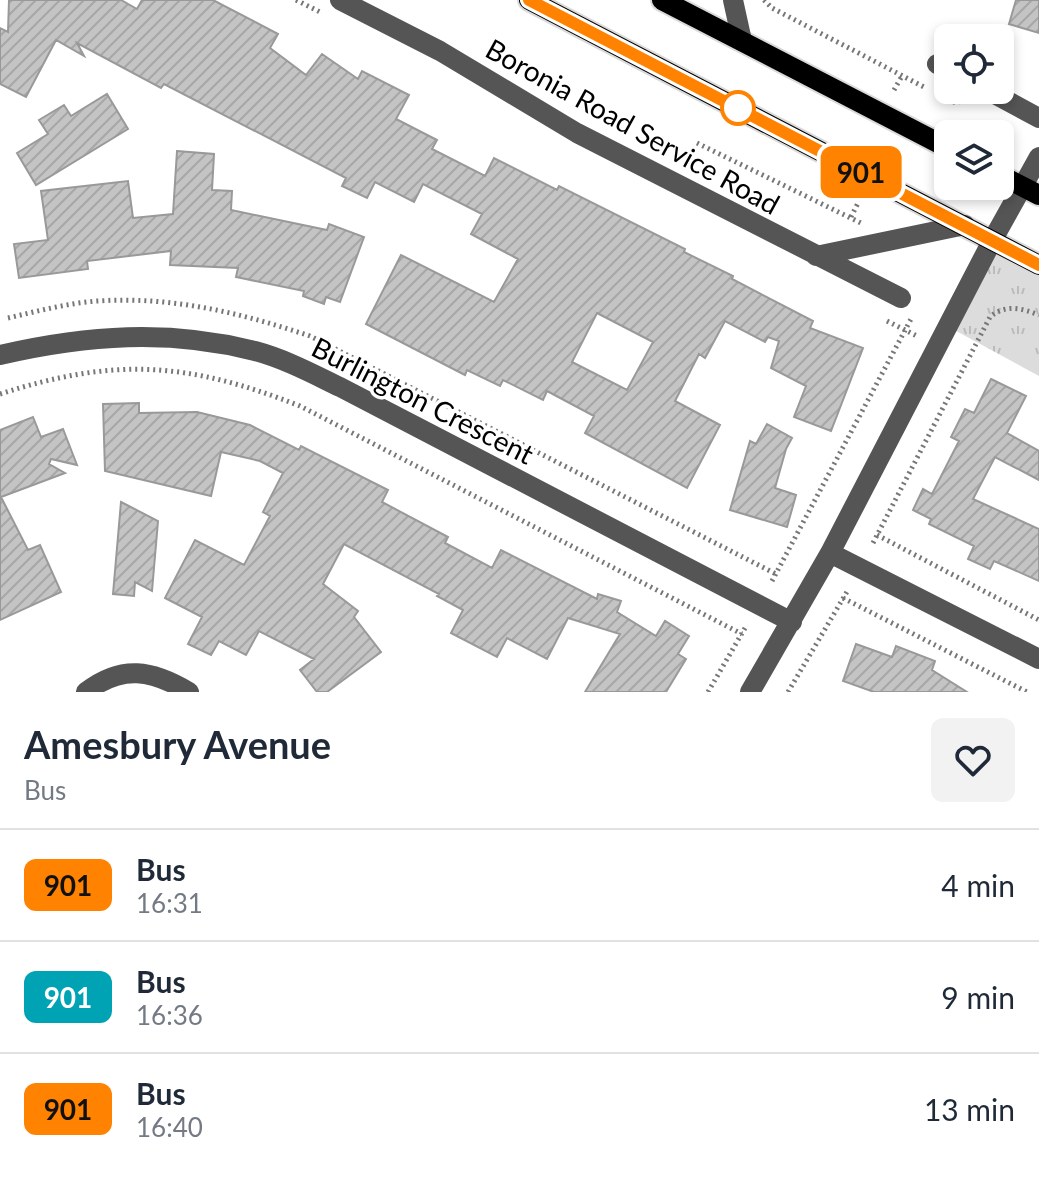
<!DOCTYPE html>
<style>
body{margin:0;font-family:Lato,sans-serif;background:#f2f2f3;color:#1f2937;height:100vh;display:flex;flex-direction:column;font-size:30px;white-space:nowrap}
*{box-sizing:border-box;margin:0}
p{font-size:26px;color:#747a83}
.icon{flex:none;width:44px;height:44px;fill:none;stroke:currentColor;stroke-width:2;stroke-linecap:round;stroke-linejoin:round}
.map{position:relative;height:692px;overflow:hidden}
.panel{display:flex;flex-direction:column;background:#fff;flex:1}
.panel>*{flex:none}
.badge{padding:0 16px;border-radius:12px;font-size:28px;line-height:52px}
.buttons{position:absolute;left:934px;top:24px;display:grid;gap:16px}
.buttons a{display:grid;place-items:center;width:80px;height:80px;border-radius:12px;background:#fff;box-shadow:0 4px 12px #0003;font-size:40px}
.map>.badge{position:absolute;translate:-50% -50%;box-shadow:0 0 0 4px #fff}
.round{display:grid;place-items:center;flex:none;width:84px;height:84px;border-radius:12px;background:#f2f2f3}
.head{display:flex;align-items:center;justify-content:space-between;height:136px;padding:0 24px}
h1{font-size:38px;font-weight:700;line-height:60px}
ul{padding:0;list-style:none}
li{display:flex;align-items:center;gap:24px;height:112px;padding:0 24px;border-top:2px solid #e0e1e3}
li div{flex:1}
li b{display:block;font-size:30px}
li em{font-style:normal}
li .badge{min-width:88px;font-weight:700;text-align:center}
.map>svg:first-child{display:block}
.park{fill:url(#park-tufts)}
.building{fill:url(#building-hatch);stroke:#999;stroke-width:2;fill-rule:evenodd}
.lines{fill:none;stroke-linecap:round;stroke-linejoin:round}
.major-casing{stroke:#dbdbdb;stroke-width:24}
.path{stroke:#777;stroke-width:5;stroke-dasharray:2 4;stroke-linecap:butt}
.minor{stroke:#555;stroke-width:20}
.major{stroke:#000;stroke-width:20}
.line-casing{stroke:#fff;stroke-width:18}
.line{stroke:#ff8200;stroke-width:12}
.stop-dot{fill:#fff;stroke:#ff8200;stroke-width:4}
.labels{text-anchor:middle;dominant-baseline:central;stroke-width:7;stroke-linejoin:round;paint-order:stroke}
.street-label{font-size:28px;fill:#000;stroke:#fff}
</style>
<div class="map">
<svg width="1039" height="692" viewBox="0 0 1039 692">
<defs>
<pattern id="park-tufts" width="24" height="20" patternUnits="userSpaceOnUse" patternTransform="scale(2)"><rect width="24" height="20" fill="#dcdcdc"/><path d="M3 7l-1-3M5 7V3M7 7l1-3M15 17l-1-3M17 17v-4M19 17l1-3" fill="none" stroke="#bbb"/></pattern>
<pattern id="building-hatch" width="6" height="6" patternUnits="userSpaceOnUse" patternTransform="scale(2)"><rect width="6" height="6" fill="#c4c4c4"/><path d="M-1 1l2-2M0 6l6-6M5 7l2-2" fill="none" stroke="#a7a7a7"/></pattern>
</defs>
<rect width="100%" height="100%" fill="#fff"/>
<path class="park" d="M992,241L1039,265V376L947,326Z"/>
<path class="building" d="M9,0H121L137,9L142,0H213L278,34L270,48L306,75L322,54L358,79L362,71L409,95L396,119L437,140L432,149L485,176L494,158L557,190L559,186L685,249L684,252L733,276L732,279L813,321L810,328L863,348L831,431L794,417L806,386L771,368L779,341L768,337L765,342L725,321L705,358L699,354L675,401L720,425L687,488L585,433L594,416L547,391L543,400L503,380L500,386L467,370L465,375L366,324L401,255L494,302L518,259L471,234L482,214L423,184L414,202L375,182L367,198L342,186L346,178L164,84L161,88L77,43L84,56L56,40L26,97L0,84V28L8,32ZM597,313L653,342L627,390L572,362Z
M1016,0H1039V33L1009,24Z
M107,94L128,129L36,185L17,153L48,134L39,120L64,105L71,116Z
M177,151L214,154L212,190L232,191L231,210L327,230L329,224L364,237L340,302L326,297L324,304L303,296L304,291L236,277L238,268L170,265L171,251L87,261L88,269L19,278L14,244L48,240L41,191L128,181L133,218L173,214Z
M991,379L1026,396L1007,433L1039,451V480L995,457L973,499L1039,529V581L994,561L990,569L968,559L974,546L929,524L931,519L913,510L923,489L932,494L959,441L951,437L965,409L974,413Z
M139,403V413L197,412L250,425L299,450L301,446L388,490L382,502L448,537L445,543L492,568L501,550L597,599L598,594L621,601L617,612L656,636L665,621L689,636L678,654L686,659L666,692H585L620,634L568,618L547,659L507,638L497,657L451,633L463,610L437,596L439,594L344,544L323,584L358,611L354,617L381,652L327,692H317L300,670L314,659L259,631L246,655L219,641L211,655L188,644L202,617L165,598L195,540L244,565L270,516L263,512L283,473L260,461L221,452L211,496L105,471L103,404Z
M33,417L41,437L63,429L77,465L51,459L49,464L65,473L1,497L28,550L40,545L61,592L0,620V430Z
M767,424L792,438L786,449L775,488L796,495L787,527L730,510L750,441L756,444Z
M121,502L158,521L152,591L135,582L134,596L113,594Z
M856,644L892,657L896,646L935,661L932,670L967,692H874L843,681Z"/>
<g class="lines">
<g class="major-casing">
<path id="major" d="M529,0L1039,265
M662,0L948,148
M1000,175L1039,195"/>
</g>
<path class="path" d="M296,0L320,12
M764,0L772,8L924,87
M894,90L902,76
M937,93L954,102L969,101
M697,143L861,223
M851,217L858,203
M8,318C38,311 68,303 98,301C172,296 241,313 310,336L776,574
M887,321L917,336
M0,394C115,357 188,362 300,406L742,634
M877,535L1039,620
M873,543L990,317C1005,304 1022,308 1039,315
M772,581L911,319
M843,598L1027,692
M708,692L745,628
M788,692L848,590"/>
<path class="minor" d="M340,0L440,51L577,133L901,298
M733,0L742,41
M937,64L948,70
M987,90L1039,118
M816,256L965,225
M0,355C87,335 168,329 255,351C285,359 313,374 340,387L792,622
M830,553L1039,659
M86,692C122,664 152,670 189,692
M750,692L830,553L992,241L1039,157"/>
<use href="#major" class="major"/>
</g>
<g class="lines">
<g class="line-casing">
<path id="line" d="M529,0L1039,265"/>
</g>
<use href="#line" class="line"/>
</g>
<circle class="stop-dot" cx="738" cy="108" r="16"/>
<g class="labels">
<g class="street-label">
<text transform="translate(633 126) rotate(29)">Boronia Road Service Road</text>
<text transform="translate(423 400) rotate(27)">Burlington Crescent</text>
</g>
</g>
</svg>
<div class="buttons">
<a><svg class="icon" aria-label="locate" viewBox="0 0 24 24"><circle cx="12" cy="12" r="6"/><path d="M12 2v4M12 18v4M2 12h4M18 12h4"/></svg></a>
<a><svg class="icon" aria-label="layers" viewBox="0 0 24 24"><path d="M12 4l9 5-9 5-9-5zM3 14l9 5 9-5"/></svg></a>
</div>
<b class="badge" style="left:861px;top:172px;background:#ff8200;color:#111">901</b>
</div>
<section class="panel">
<div class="head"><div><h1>Amesbury Avenue</h1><p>Bus</p></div><a class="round"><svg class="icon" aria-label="heart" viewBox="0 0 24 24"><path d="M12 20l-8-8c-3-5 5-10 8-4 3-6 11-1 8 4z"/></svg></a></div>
<ul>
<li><span class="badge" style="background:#ff8200;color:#111">901</span><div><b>Bus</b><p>16:31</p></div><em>4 min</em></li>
<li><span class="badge" style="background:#00a3b4;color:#fff">901</span><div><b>Bus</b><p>16:36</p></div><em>9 min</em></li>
<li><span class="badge" style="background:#ff8200;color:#111">901</span><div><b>Bus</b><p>16:40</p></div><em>13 min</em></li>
</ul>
</section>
